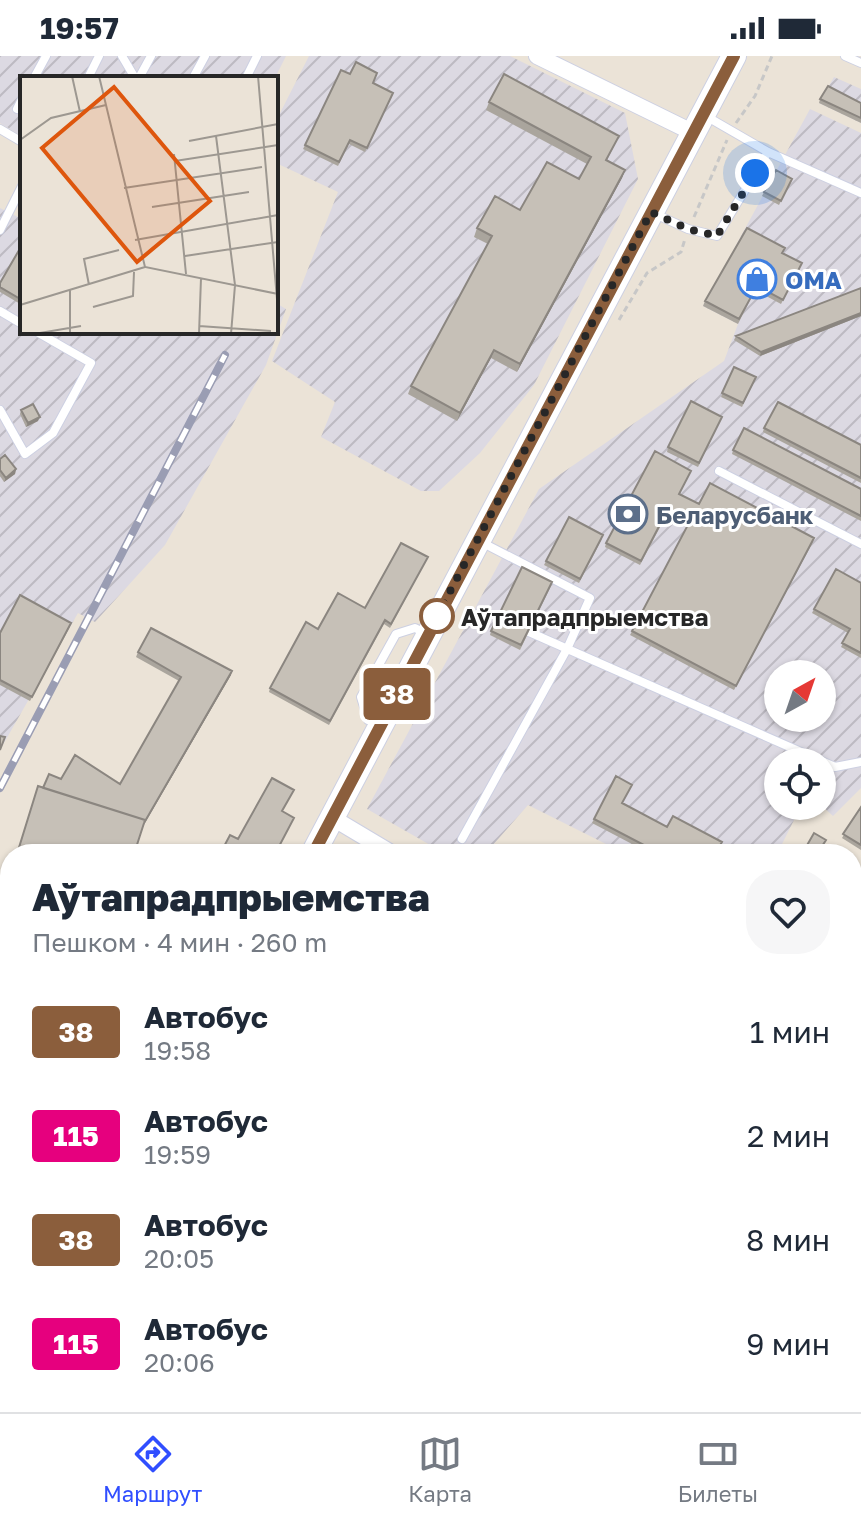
<!DOCTYPE html>
<html lang="ru">
<meta charset="utf-8">
<style>
body{margin:0;font-family:"Golos Text",sans-serif;background:#f6f6f7;color:#1f2937;height:100vh;display:flex;flex-direction:column;font-size:30px;white-space:nowrap}
*{box-sizing:border-box;margin:0}
p{font-size:26px;color:#747a83}
.icon{flex:none;width:44px;height:44px;fill:none;stroke:currentColor;stroke-width:2;stroke-linecap:round;stroke-linejoin:round}
.map{position:relative;flex:1;overflow:hidden}
.details{position:absolute;left:0px;top:788px;width:862px;height:568px;display:flex;flex-direction:column;background:#fff;border-radius:32px 32px 0 0;box-shadow:0 2px 6px #0004}
.details>*{flex:none}
.badge{padding:0 16px;border-radius:6px;font-size:28px;line-height:52px}
.needle{width:52px;rotate:40deg}
.controls{position:absolute;left:764px;top:604px;display:grid;gap:16px}
.controls a{display:grid;place-items:center;width:72px;height:72px;border-radius:50%;background:#fff;box-shadow:0 2px 6px #0004;font-size:40px}
.you{position:absolute;width:40px;height:40px;margin:-20px;border:6px solid #fff;border-radius:50%;background:#1a73e8;box-shadow:0 0 0 12px #1a73e833}
.map>.badge{position:absolute;translate:-50% -50%;box-shadow:0 0 0 4px #fff}
.round{display:grid;place-items:center;flex:none;width:84px;height:84px;border-radius:32px;background:#f6f6f7}
.head{display:flex;align-items:center;justify-content:space-between;height:136px;padding:0 32px}
h1{font-size:38px;font-weight:800;line-height:60px}
ul{padding:0;list-style:none}
li{display:flex;align-items:center;gap:24px;height:104px;padding:0 32px}
li div{flex:1}
li b{display:block;font-size:30px}
li em{font-style:normal}
li .badge{min-width:88px;font-weight:700;text-align:center}
.status{display:flex;justify-content:space-between;align-items:center;height:56px;padding:0 40px;background:#fff;direction:ltr}
.status svg{height:22px;fill:currentColor}
.tab-bar{display:flex;justify-content:space-around;align-items:center;height:112px;border-top:2px solid #e0e1e3;background:#fff;font-size:22px;color:#747a83}
.tab-bar a{display:grid;justify-items:center;gap:4px}
.tab-bar .selected{color:#304eff}
.map>svg:first-child{display:block}
.industrial{fill:url(#industrial-furrows);fill-rule:evenodd}
.lines{fill:none;stroke-linecap:round;stroke-linejoin:round}
.service-casing{stroke:#cdd0e2;stroke-width:10}
.minor-casing{stroke:#cdd0e2;stroke-width:18}
.tertiary-casing{stroke:#cdd0e2;stroke-width:22}
.secondary-casing{stroke:#cdd0e2;stroke-width:26}
.path{stroke:#c7c7c7;stroke-width:3;stroke-dasharray:6 4;stroke-linecap:butt}
.service{stroke:#fff;stroke-width:8}
.minor{stroke:#fff;stroke-width:16}
.tertiary{stroke:#fff;stroke-width:20}
.secondary{stroke:#fff;stroke-width:24}
.rail-casing{stroke:#9a9db3;stroke-width:8}
.rail{stroke:#fff;stroke-width:5;stroke-dasharray:15;stroke-linecap:butt}
.wall{fill:#aaa59d}
.shaded-wall{fill:#8b8680}
.building{fill:#c6c0b7;stroke:#8b8680;stroke-width:2}
.line-casing{stroke:#fff;stroke-width:18}
.line{stroke:#8b5e3c;stroke-width:12}
.walk{stroke:#272727;stroke-width:8;stroke-dasharray:0 14.4}
.stop-dot{fill:#fff;stroke:#8b5e3c;stroke-width:4}
.labels{text-anchor:middle;dominant-baseline:central;stroke-width:6;stroke-linejoin:round;paint-order:stroke}
.shop-label{font-size:24px;font-weight:bold;fill:#366cbe;stroke:#fff;text-anchor:start}
.service-label{font-size:24px;font-weight:bold;fill:#4e5e75;stroke:#fff;text-anchor:start}
.stop-label{font-size:24px;font-weight:bold;fill:#272727;stroke:#fff;text-anchor:start}
.inset-road{fill:none;stroke:#9d9891;stroke-width:2}
.view{fill:#de560d;fill-opacity:0.15;stroke:#de560d;stroke-width:4}
.inset-edge{fill:none;stroke:#272727;stroke-width:4}
</style>
<div class="status"><b>19:57</b><svg viewBox="0 0 49 12"><path d="M0 12V9h3v3zM5 12V6h3v6zM10 12V3h3v9zM15 12V0h3v12zM26 1h20v11H26zM47 4h2v5h-2z"/></svg></div>
<div class="map">
<svg width="861" height="1356" viewBox="0 0 861 1356">
<defs>
<pattern id="industrial-furrows" width="10" height="10" patternUnits="userSpaceOnUse" patternTransform="scale(2)"><rect width="10" height="10" fill="#dcd9e2"/><path d="M-1 1l2-2M0 10L10 0M9 11l2-2" fill="none" stroke="#bdbac2"/></pattern>
</defs>
<rect width="100%" height="100%" fill="#ebe3d7"/>
<path class="industrial" d="M0,0H286L275,22H22V80L0,67Z
M309,0H510L625,57L638,123L534,329L480,397L439,435H421L321,381L335,346L272,305L338,136L276,107V65Z
M834,21L861,33V67L819,47Z
M810,53L861,77V732L833,760L822,750V706H778V750H801L777,798H626L528,749L485,798H446L367,753L539,433L724,305L738,268L703,250ZM778,618H822V662H778Z
M0,152L22,163V276H276V247L286,253L266,309L165,489L95,566L78,557L0,694Z"/>
<g class="lines">
<g class="service-casing">
<path id="service" d="M122,0L135,22
M845,0L861,7
M34,22L46,0
M88,22L99,0
M139,22L151,0
M193,22L205,0
M246,22L257,0
M17,53L22,43
M704,59L768,96L861,137
M0,73L22,86
M653,157L688,173L717,180L768,96
M0,174L22,130
M0,255L22,268
M0,354L25,398L53,377L91,307L37,276
M719,415L861,488
M529,576L835,711L861,706
M377,667L368,664L361,641L396,578L415,572L427,578
M462,783L567,593L590,542L481,486
M0,981L10,984"/>
</g>
<g class="minor-casing">
<path id="minor" d="M537,0L694,77
M331,761L393,798
M852,872L861,857
M852,1077L861,1083
M852,1328L861,1334
M528,1356L534,1346"/>
</g>
<g class="tertiary-casing">
<path id="tertiary" d="M391,1346L409,1356"/>
</g>
<g class="secondary-casing">
<path id="secondary" d="M313,798L734,0
M47,1356L50,1346"/>
</g>
<path class="path" d="M736,67L755,40L772,0
M694,161L727,84
M619,264L647,217L681,196L685,183"/>
<use href="#service" class="service"/>
<use href="#minor" class="minor"/>
<use href="#tertiary" class="tertiary"/>
<use href="#secondary" class="secondary"/>
<g class="rail-casing">
<path id="rail" d="M0,732L225,299"/>
</g>
<use href="#rail" class="rail"/>
</g>
<path class="wall" d="M373,27L393,37L365,96L349,88L338,110L303,93L305,89Z
M820,43L861,47V67L819,47Z
M489,46L619,80L607,104L625,114L622,122L517,316L491,302L457,365L408,338L411,330L488,188L474,181L477,172L520,154L579,123L587,108L486,54Z
M792,123L779,149L762,140L764,136Z
M22,189V249L0,236V227Z
M783,197L802,207L781,248L755,234L738,268L703,250L705,245Z
M861,232V260L760,300L734,284L736,280Z
M734,311L756,321L742,351L721,341Z
M21,354L38,365L26,371L20,358Z
M722,361L698,411L667,396L668,391Z
M764,372L861,389V427L763,376Z
M733,394L861,433V465L732,398Z
M0,403L16,413L15,418L4,426L0,420Z
M679,438L699,448L813,486L734,634L630,579L688,469L667,458L640,509L605,491L606,487Z
M602,483L579,527L544,509L546,505Z
M428,501L390,572L384,568L329,669L269,636L270,632L318,573L365,552Z
M861,527V602L841,591L848,577L812,557L814,553Z
M551,530L520,594L490,579L491,575Z
M70,571L30,645L0,629V577Z
M138,596L231,619L143,770L61,723L120,728L179,625L136,601Z
M623,747L667,771L720,790L716,798H699L692,794L690,798H651L592,767L594,763Z
M861,751V794L842,782Z
M10,819V970L0,966V851Z
M10,990V1071L0,1068V1001Z
M113,1346H176L170,1356H113L110,1354Z
M321,1346H357L370,1356H335Z
M462,1346L500,1351L498,1356H461L458,1354Z
M554,1346H576L570,1356H563L552,1349Z
M781,1346H813L806,1356H793Z"/>
<path class="shaded-wall" d="M625,114L622,122L517,316L520,308Z
M861,257V260L760,300L761,296Z
M494,294L491,302L457,365L460,357Z
M40,361L38,365L26,371L28,367Z
M16,413L15,418L4,426L6,422Z
M232,615L231,619L142,772L144,768Z"/>
<path class="building" d="M356,6L377,17L373,27L393,37L367,92L350,84L339,106L305,89L341,14L350,18Z
M504,18L619,80L606,104L625,114L520,308L494,294L460,357L411,330L492,180L477,172L495,140L520,154L547,106L579,123L591,101L489,46Z
M828,30L861,47V62L820,43Z
M776,114L792,123L781,145L764,136Z
M747,172L785,192L782,197L802,207L783,244L757,230L739,263L705,245Z
M22,189V244L0,231V227Z
M861,232V257L761,296L736,280Z
M734,311L756,321L743,347L722,337Z
M691,345L722,361L699,407L668,391Z
M778,346L861,389V422L764,372Z
M33,348L40,361L28,367L21,354Z
M744,372L861,433V460L733,394Z
M655,395L691,415L679,438L699,448L710,427L814,482L736,630L632,575L690,465L668,453L641,505L606,487Z
M5,399L16,413L6,422L0,414V403Z
M569,461L603,479L580,523L546,505Z
M401,487L428,501L391,568L385,564L330,665L270,632L306,566L318,573L338,537L365,552Z
M522,511L552,526L521,589L491,575Z
M836,513L861,527V597L842,587L850,573L814,553Z
M20,539L71,567L32,641L0,624V577Z
M151,572L232,615L144,767L145,764L43,732L49,718L61,723L75,699L120,728L181,621L138,596Z
M0,680L5,681L0,694Z
M616,720L632,729L622,747L667,771L673,760L722,786L715,798H708L694,790L690,798H661L594,763Z
M272,722L294,734L282,755L294,762L275,798H220L230,779L238,783Z
M38,730L145,764L134,798H17Z
M861,751V789L843,778Z
M814,777L826,784L817,798H802Z
M852,807L858,811L852,823Z
M10,820V961L0,957V852Z
M4,988L10,990V1067L0,1064V1002Z
M852,1096L861,1102L854,1113L861,1118L852,1131Z
M852,1271L861,1275L852,1294Z
M2,1286L10,1288V1346H19L16,1356H0V1293Z
M113,1346H174L168,1356H130Z
M329,1346H357L370,1356H342Z
M462,1346H490L500,1351L497,1356H470L460,1350Z
M555,1346H575L569,1355Z
M761,1346H779L781,1347L775,1356H754Z
M786,1346H812L804,1356H800Z
M846,1349L855,1356H843Z"/>
<g class="lines">
<g class="line-casing">
<path id="line" d="M313,798L734,0"/>
</g>
<use href="#line" class="line"/>
<path class="walk" d="M437,560L651,156L688,173L717,180L755,117"/>
</g>
<defs>
<g id="shop-ring" transform="scale(2)"><circle r="9.5" fill="#fff" stroke="#3f7fe0" stroke-width="1.5"/><path d="M-5-2.5h2.3a2.7 3.5 0 0 1 5.4 0H5L5.5 6h-11ZM-1.5-2.5h3a1.5 2.3 0 0 0-3 0Z" fill="#3f7fe0"/></g>
<g id="bank-ring" transform="scale(2)"><circle r="9.5" fill="#fff" stroke="#5c6f8a" stroke-width="1.5"/><path d="M-6-4H6V4H-6ZM0-2.3a2.3 2.3 0 1 0 0 4.6a2.3 2.3 0 1 0 0-4.6Z" fill="#5c6f8a"/></g>
</defs>
<g fill-rule="evenodd">
<use href="#shop-ring" x="757" y="223"/>
<use href="#bank-ring" x="628" y="458"/>
</g>
<circle class="stop-dot" cx="437" cy="560" r="16"/>
<g class="labels">
<g class="shop-label">
<text x="785" y="223">ОМА</text>
</g>
<g class="service-label">
<text x="656" y="458">Беларусбанк</text>
</g>
<g class="stop-label">
<text x="461" y="560">Аўтапрадпрыемства</text>
</g>
</g>
<g transform="translate(20 20)">
<rect width="258" height="258" fill="#ebe3d7"/>
<path class="inset-road" d="M52,0L60,36M79,0L125,191L258,218M238,0L258,235M196,60L215,209L211,258M0,64L31,42L86,29M169,65L258,48M154,78L166,198M155,85L258,69M104,112L242,91M132,131L229,116M115,164L258,139M165,180L258,166M69,209L64,183L99,174M0,229L125,191M73,231L113,220L114,196M179,250L251,255M14,258L61,250M50,258V214M179,258L181,202"/>
<path class="view" d="M94,11L190,125L117,186L22,72Z"/>
<rect width="258" height="258" class="inset-edge"/>
</g>
</svg>
<div class="controls">
<a><svg class="needle" viewBox="-14 -14 28 28"><path d="M0-13l5 13h-10z" fill="#e53935"/><path d="M0 13l5-13h-10z" fill="#747a83"/></svg></a>
<a><svg class="icon" aria-label="locate" viewBox="0 0 24 24"><circle cx="12" cy="12" r="6"/><path d="M12 2v4M12 18v4M2 12h4M18 12h4"/></svg></a>
</div>
<div class="you" style="left:755px;top:117px"></div>
<b class="badge" style="left:397px;top:638px;background:#8b5e3c;color:#fff">38</b>
<section class="details">
<div class="head"><div><h1>Аўтапрадпрыемства</h1><p>Пешком · 4 мин · 260 m</p></div><a class="round"><svg class="icon" aria-label="heart" viewBox="0 0 24 24"><path d="M12 20l-8-8c-3-5 5-10 8-4 3-6 11-1 8 4z"/></svg></a></div>
<ul>
<li><span class="badge" style="background:#8b5e3c;color:#fff">38</span><div><b>Автобус</b><p>19:58</p></div><em>1 мин</em></li>
<li><span class="badge" style="background:#e6007e;color:#fff">115</span><div><b>Автобус</b><p>19:59</p></div><em>2 мин</em></li>
<li><span class="badge" style="background:#8b5e3c;color:#fff">38</span><div><b>Автобус</b><p>20:05</p></div><em>8 мин</em></li>
<li><span class="badge" style="background:#e6007e;color:#fff">115</span><div><b>Автобус</b><p>20:06</p></div><em>9 мин</em></li>
</ul>
</section>
</div>
<nav class="tab-bar">
<a class="selected"><svg class="icon" aria-label="directions" viewBox="0 0 24 24"><path d="M12 3l9 9-9 9-9-9zM9 14v-3h6M13 9l2 2-2 2"/></svg>Маршрут</a>
<a><svg class="icon" aria-label="map" viewBox="0 0 24 24"><path d="M3 6l6-2 6 2 6-2v14l-6 2-6-2-6 2zM9 4v14M15 6v14"/></svg>Карта</a>
<a><svg class="icon" aria-label="tickets" viewBox="0 0 24 24"><path d="M3 7h18v10H3zM15 7v10"/></svg>Билеты</a>
</nav>
